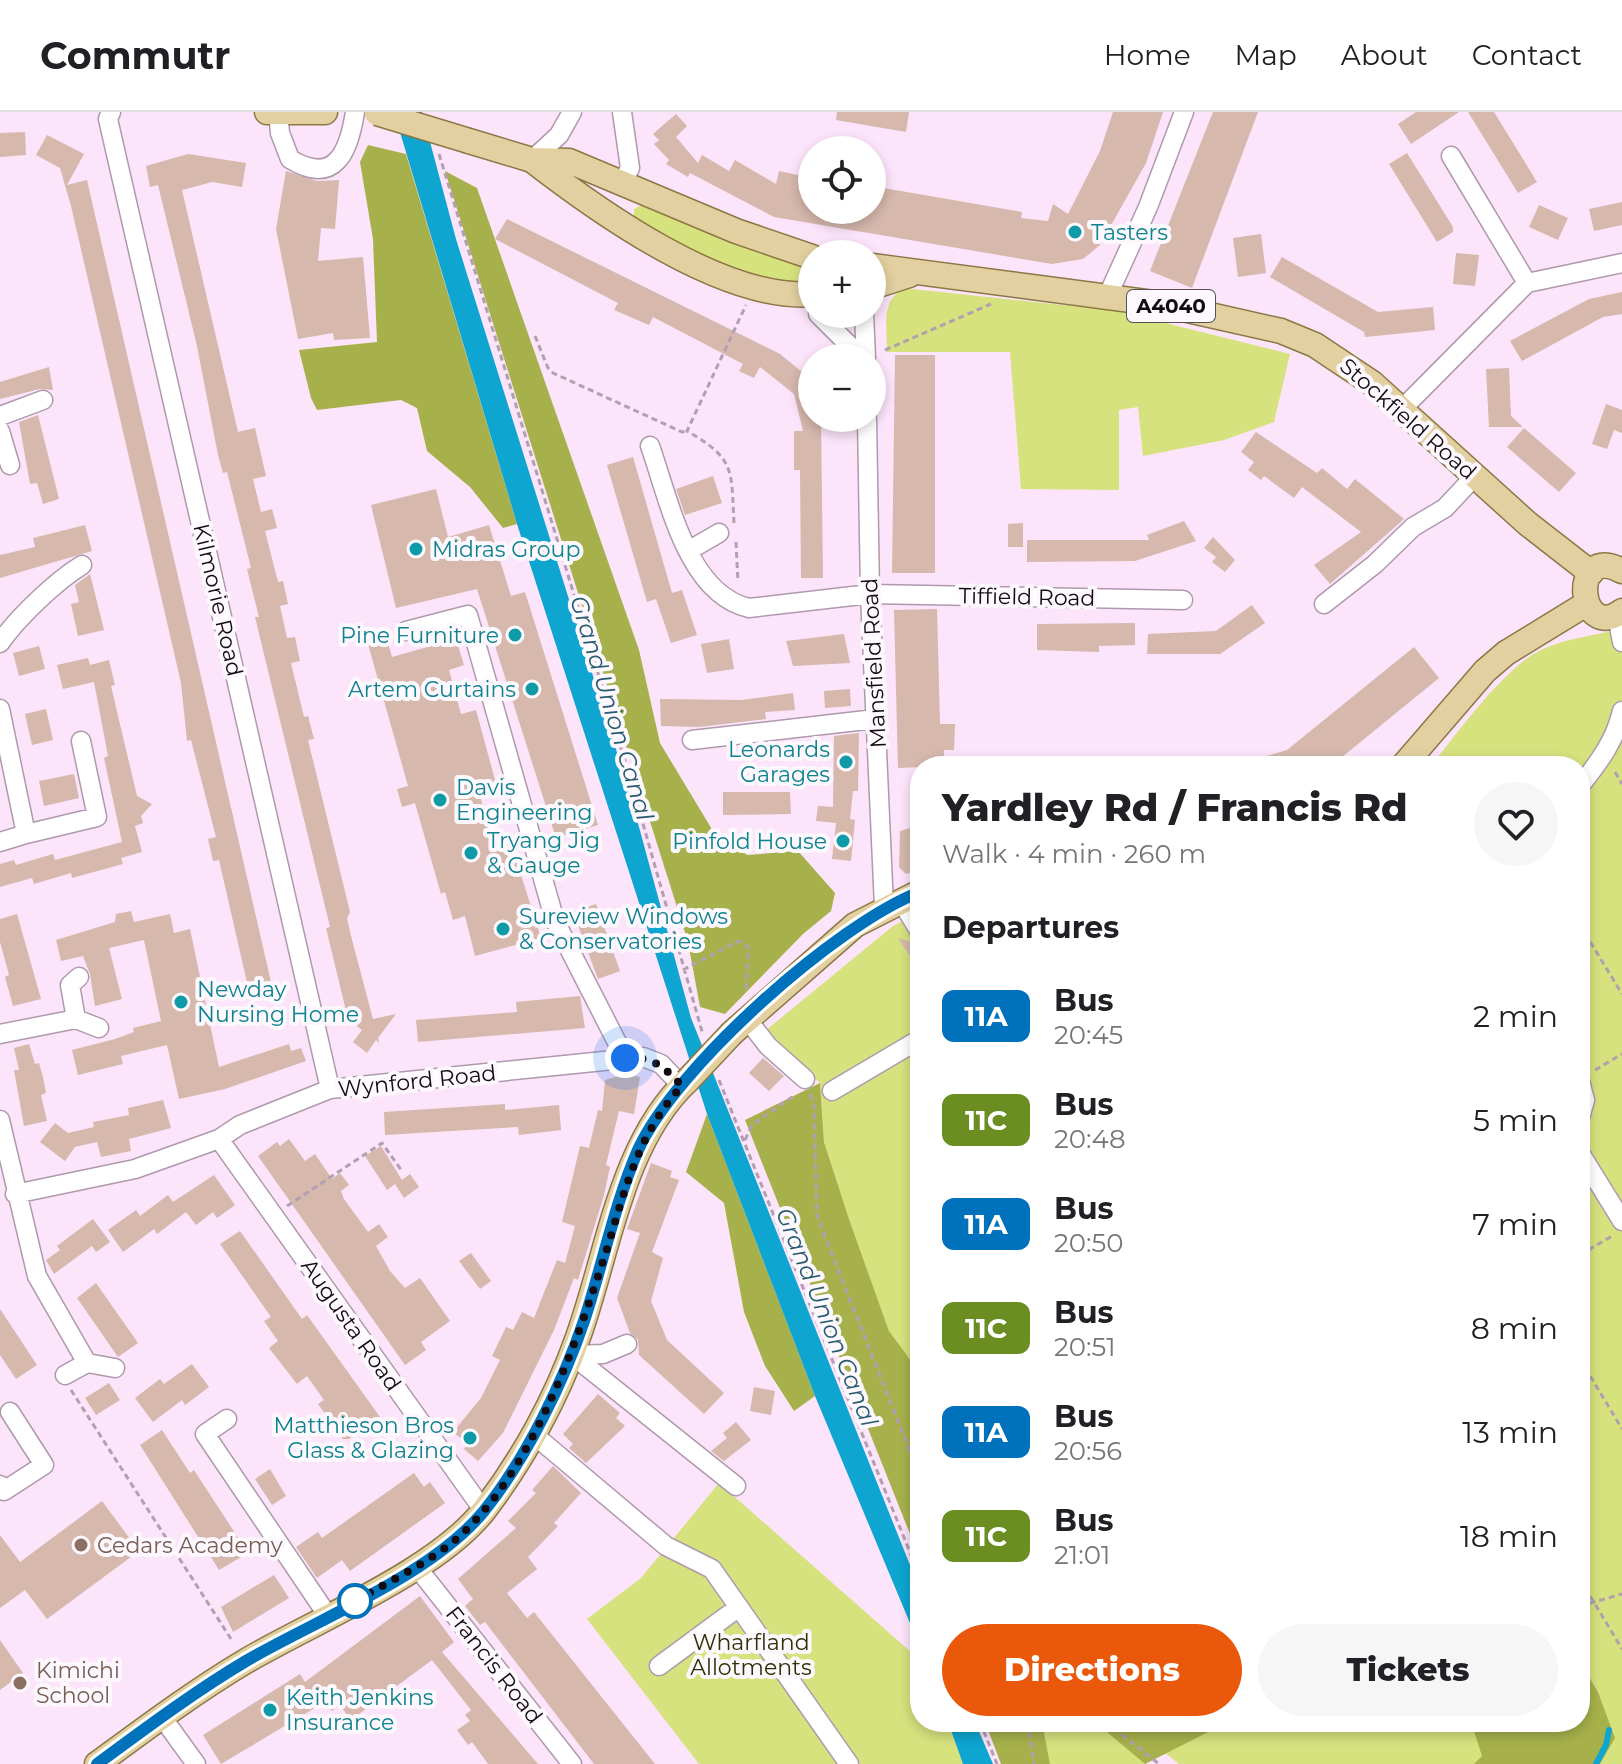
<!DOCTYPE html>
<meta charset="utf-8">
<style>
body{margin:0;font-family:Montserrat,sans-serif;background:#f6f6f6;color:#202124;height:100vh;display:flex;flex-direction:column;font-size:30px;white-space:nowrap}
*{box-sizing:border-box;margin:0}
p{font-size:26px;color:#757577}
.icon{flex:none;width:44px;height:44px;fill:none;stroke:currentColor;stroke-width:2;stroke-linecap:round;stroke-linejoin:round}
.map{position:relative;flex:1;overflow:hidden}
.details{position:absolute;left:910px;top:644px;width:680px;height:976px;display:flex;flex-direction:column;background:#fff;border-radius:32px;box-shadow:0 4px 12px #0003}
.details>*{flex:none}
.badge{padding:0 16px;border-radius:12px;font-size:28px;line-height:52px}
.buttons{position:absolute;left:798px;top:24px;display:grid;gap:16px}
.buttons a{display:grid;place-items:center;width:88px;height:88px;border-radius:50%;background:#fff;box-shadow:0 4px 12px #0003;font-size:40px}
.you{position:absolute;width:40px;height:40px;margin:-20px;border:6px solid #fff;border-radius:50%;background:#1a73e8;box-shadow:0 0 0 12px #1a73e833}
.map>.badge{position:absolute;translate:-50% -50%;box-shadow:0 0 0 4px #fff}
h2{padding:0 32px;font-size:30px;line-height:72px}
.round{display:grid;place-items:center;flex:none;width:84px;height:84px;border-radius:42px;background:#f6f6f6}
.summary{display:flex;align-items:center;justify-content:space-between;height:136px;padding:0 32px}
h1{font-size:38px;font-weight:800;line-height:60px}
.primary-button{display:flex;gap:16px;margin-top:auto;padding:16px 32px}
.primary-button a{flex:1;height:92px;border-radius:48px;background:#ea580c;color:#fff;font-size:32px;font-weight:800;line-height:92px;text-align:center}
.primary-button a+a{background:#f6f6f6;color:#202124}
ul{padding:0;list-style:none}
li{display:flex;align-items:center;gap:24px;height:104px;padding:0 32px}
li div{flex:1}
li b{display:block;font-size:30px}
li em{font-style:normal}
li .badge{min-width:88px;font-weight:700;text-align:center}
header{display:flex;align-items:center;gap:48px;box-sizing:border-box;height:112px;padding:0 40px;background:#fff;border-bottom:2px solid #e0e0e0}
header strong{font-size:38px}
nav{display:flex;gap:44px;margin-inline-start:auto;font-size:28px}
.map>svg:first-child{display:block}
.green{fill:#d6e27e}
.forest{fill:#a6b14b}
.water{fill:#0ea5d1}
.lines{fill:none;stroke-linecap:round;stroke-linejoin:round}
.stream{stroke:#0ea5d1;stroke-width:6}
.building{fill:#d6b8ad}
.minor-casing{stroke:#af99ad;stroke-width:21}
.major-casing{stroke:#8c7745;stroke-width:27}
.path{stroke:#b29fb0;stroke-width:3;stroke-dasharray:6 4;stroke-linecap:butt}
.minor{stroke:#fff;stroke-width:18}
.major{stroke:#e2d0a0;stroke-width:24}
.major-bridge-casing{stroke:#8c7745;stroke-width:27;stroke-linecap:butt}
.major-bridge{stroke:#e2d0a0;stroke-width:24}
.line-casing{stroke:#fff;stroke-width:18}
.line{stroke:#0072bc;stroke-width:12}
.walk{stroke:#120b12;stroke-width:8;stroke-dasharray:0 14.4}
.culture-dot{fill:#0f9aa8;stroke:#fdf8fd;stroke-width:3}
.education-dot{fill:#8d6e63;stroke:#fdf8fd;stroke-width:3}
.stop-dot{fill:#fff;stroke:#0072bc;stroke-width:4}
.labels{text-anchor:middle;dominant-baseline:central;stroke-width:8;stroke-linejoin:round;paint-order:stroke}
.shield{fill:#fdf8fd;stroke:#585258;stroke-width:2}
.shield-label{font-size:20px;font-weight:bold;fill:#120b12}
.culture-label{font-size:22px;fill:#0d838f;stroke:#fdf8fd;text-anchor:start}
.street-label{font-size:22px;fill:#120b12;stroke:#fdf8fd}
.education-label{font-size:22px;fill:#785e54;stroke:#fdf8fd;text-anchor:start}
.park-label{font-size:22px;fill:#2d3205;stroke:#fdf8fd}
.water-label{font-size:24px;font-style:italic;fill:#295b6f;stroke:#fdf8fd}
</style>
<header>
<strong>Commutr</strong>
<nav><a>Home</a><a>Map</a><a>About</a><a>Contact</a></nav>
</header>
<div class="map">
<svg width="1622" height="1652" viewBox="0 0 1622 1652">
<rect width="100%" height="100%" fill="#fce4fa"/>
<path class="green" d="M643,92L812,160V170C749,172 684,143 634,104V97Z
M904,176L1117,199L1290,242L1274,310L1224,328L1143,344L1138,295L1119,298V378L1021,377L1010,240H887C887,216 880,189 904,176Z
M1622,516V1652H1600L1614,1626L1598,1580L1580,1549V654H1431C1456,622 1498,565 1532,543C1559,526 1593,525 1622,516Z
M920,800V1261L889,1219L849,1107L824,1030L820,971L765,919L893,814Z
M719,1371L920,1548V1610H948L963,1652H699L587,1507L641,1466Z
M1042,1610H1095L1146,1652H1050Z
M1228,1610H1471L1483,1644L1474,1652H1179L1165,1641Z"/>
<path class="forest" d="M368,33L406,42L517,412L503,416L470,375L427,339L417,296L401,288L317,298L311,286L299,238L377,230L373,127L360,50Z
M445,59L477,76L639,538L660,631L713,719L747,743L798,739L835,781L831,799L803,822L725,902L700,895L688,830Z
M820,971L824,1030L849,1107L889,1219L920,1261V1447L745,1008Z
M707,1002L815,1284L794,1299L765,1254L744,1200L724,1091L686,1060Z
M1580,1549L1598,1580L1615,1626L1600,1652H1474L1482,1644L1471,1610H1580Z
M985,1610H1042L1050,1652H1001Z
M1095,1610H1228L1145,1652Z"/>
<path class="water" d="M394,0H422L456,127L630,682L691,906L920,1478V1535L815,1284L707,1002L517,412Z
M948,1610H975L993,1652H963Z"/>
<g class="lines">
<path class="stream" d="M1596,1652L1606,1633L1609,1618"/>
</g>
<path class="building" d="M837,0H909L906,20L836,8Z
M1113,0H1163L1146,51L1100,133L1083,147L1052,152L774,105L690,61L688,65L666,52L669,48L654,32L659,28L653,22L676,2L687,14L676,25L698,51L702,43L729,59L735,48L776,72L779,59L812,66V98H872V74L1022,100L1021,106L1048,109L1053,92L1068,102L1100,39Z
M1213,0H1258L1192,176L1150,159Z
M1416,0H1459L1411,32L1398,12Z
M1468,0H1494L1537,70L1518,81Z
M25,20L26,43L0,45V21Z
M47,23L84,42L67,73L87,68L271,870L248,875L219,748L213,749L208,727L216,725L191,628L187,629L181,571L71,94L60,56L36,43Z
M1407,41L1453,115V120L1437,130L1389,52Z
M188,42L246,51L242,75L212,70L182,78L238,320L255,316L266,364L253,367L261,400L272,397L277,416L265,419L278,470L283,469L288,492L280,494L287,526L295,525L300,549L291,551L304,605L308,604L314,627L308,628L350,800L347,806L352,828L373,907L396,902L378,926L379,931L376,928L367,941L353,930L362,918L348,907L326,816L330,815L255,505H259L247,457L251,456L227,360L223,361L218,343L197,234L158,73L150,75L146,54Z
M286,59L317,69L339,68L335,117L321,116L318,149L363,145L370,226L334,228L333,221L298,227L276,117Z
M1622,90V113L1594,119L1589,97Z
M1539,93L1568,106L1558,128L1529,115Z
M507,107L780,242L812,268V306H821L823,466H801L800,358H794V319H803L794,282L760,255L754,266L739,259L743,252L653,205L649,213L614,198L618,191L495,127Z
M1261,122L1266,161L1238,165L1233,126Z
M1456,141L1479,143L1475,174L1453,172Z
M1282,145L1378,200L1433,195L1435,218L1365,225L1364,220L1270,165Z
M1622,180V202L1603,205L1522,249L1510,229L1589,187Z
M895,243H935V461H892Z
M49,255L53,278L40,277L0,287V270Z
M1509,256L1511,304L1523,315H1489L1486,257Z
M1606,292L1622,298V321L1614,318L1607,337L1592,332Z
M38,303L59,387L43,392L37,371L30,372L19,310Z
M1524,316L1576,361L1559,380L1507,335Z
M1256,320L1317,361L1322,356L1347,377L1355,367L1404,407L1330,472L1314,453L1361,420L1302,375L1294,386L1264,364L1261,368L1248,358L1254,350L1241,340Z
M633,345L672,481L682,478L697,523L671,531L656,487L647,490L607,353Z
M713,364L722,391L685,403L676,377Z
M436,377L448,425L489,413L511,484L525,480L598,713L556,726L477,477L396,496L371,393Z
M1184,409L1196,429L1135,449L1027,450V428H1149L1147,423Z
M1023,411V435H1008V412Z
M85,413L92,439L0,466V443L35,435L33,426Z
M1213,425L1235,448L1225,460L1212,450L1222,438L1216,445L1204,436Z
M90,462L104,518L78,524L71,492L79,490L75,473Z
M1252,493L1265,511L1220,542H1147L1148,522L1216,519Z
M937,497L940,612H955L954,638H944V654L898,656L894,498Z
M1135,511V533L1099,534V540L1037,538V512Z
M385,520L392,545L456,527L464,553L449,558L454,577L461,602L476,598L498,679L480,684L493,729L509,725L541,826L475,844L465,804L453,808L445,780L441,782L415,691L402,695L397,677L408,674L366,525Z
M844,522L850,551L793,554L786,529Z
M729,527L734,557L707,561L701,532Z
M39,534L45,557L19,564L13,541Z
M1414,535L1439,566L1331,654H1247L1246,650L1287,638Z
M88,546L90,553L109,548L115,573L111,574L137,684L152,692L141,704L143,711L135,714L142,740L121,746L123,752L72,766L71,761L34,772L32,766L0,775V752L14,748L16,753L53,742L55,748L122,730L104,646L108,644L94,570L63,577L57,553Z
M850,577L851,594L825,596L824,579Z
M793,581L795,598L765,600L766,607L699,615L661,614L660,587L741,588Z
M46,597L53,628L32,633L25,602Z
M859,621L858,679H853L850,707L855,708L851,749L832,747L836,711L816,709L818,694L833,695L834,624Z
M74,662L79,686L44,694L39,669Z
M723,680H790L791,702L723,703Z
M917,714L920,758L906,762L899,755L900,719Z
M596,792L620,859L598,867L573,800Z
M131,799L134,810L170,802L174,821L190,817L219,955L289,932L291,939L301,936L306,949L225,977L179,987L167,933L121,944L123,952L78,963L72,938L115,927L134,920L133,916L161,909L144,828L109,836L122,887L95,894L90,862L83,844L61,849L56,828L115,810L116,802Z
M17,802L41,887L13,894L5,865L9,863L0,830V807Z
M898,826L920,832V860Z
M580,884L585,916L418,930L416,908L517,900L516,890Z
M29,932L35,952L39,951L43,965L46,981L41,983L47,1009L24,1014L14,958H19L14,936Z
M763,946L784,964L769,979L749,961Z
M625,962L640,965L634,1002L619,999L606,1053L610,1055L604,1083L578,1168L574,1166L554,1218L503,1321L478,1349L464,1337L468,1332L453,1320L481,1286L500,1248L492,1244L506,1215L513,1218L522,1200L534,1206L557,1148L565,1151L575,1114L562,1110L580,1034L589,1036L598,998L602,999L605,968Z
M163,988L171,1016L129,1027L131,1039L101,1045L97,1030L75,1035L65,1049L40,1030L55,1011L68,1021L94,1015L93,1010L129,1003L128,996Z
M505,992V998L559,993L561,1018L519,1023L518,1015L385,1023L384,1000Z
M289,1027L305,1049L315,1042L332,1067L340,1061L349,1073L341,1079L344,1087L368,1120L379,1112L388,1125L376,1134L390,1159L405,1176L420,1166L450,1209L421,1230L426,1238L405,1253L258,1044L277,1030L280,1034Z
M381,1034L402,1068L410,1062L419,1075L404,1086L395,1072L387,1078L365,1044Z
M651,1051L672,1059L670,1065L679,1068L652,1140L663,1146L651,1189L667,1228L724,1281L704,1302L639,1243L638,1228L630,1221L617,1186L640,1121L627,1117Z
M214,1063L235,1093L217,1106L213,1100L196,1113L186,1100L157,1122L154,1117L123,1140L108,1118L136,1098L140,1104L168,1083L173,1090Z
M93,1107L110,1130L96,1140L92,1134L54,1162L46,1148L60,1138L57,1134Z
M240,1119L302,1207L307,1203L380,1305L349,1327H343L318,1292L324,1288L307,1264L297,1272L269,1236L278,1229L264,1209L271,1205L220,1132Z
M471,1141L491,1169L480,1177L459,1149Z
M96,1171L138,1231L118,1245L77,1186Z
M0,1197L37,1253L16,1267L0,1243Z
M192,1252L209,1275L185,1293L182,1288L153,1310L135,1286L160,1267L164,1272Z
M109,1271L120,1288L96,1303L85,1286Z
M754,1275L775,1279L771,1303L750,1299Z
M598,1282L620,1301L616,1306L625,1314L586,1351L569,1336L573,1332L563,1322Z
M736,1310L751,1328L724,1349L711,1339L727,1326L723,1321Z
M162,1318L190,1361L194,1358L248,1441L219,1458L140,1333Z
M553,1354L581,1381L554,1411L558,1414L528,1445L537,1457L507,1481L527,1506L534,1500L655,1652H594L485,1510L480,1513L465,1494L473,1487L458,1467L516,1416L508,1409L536,1381L532,1378Z
M270,1357L286,1384L272,1393L255,1367Z
M414,1361L424,1375L430,1370L445,1391L350,1459L342,1448L317,1466L296,1435L318,1420L322,1426Z
M102,1389L139,1439L47,1507L25,1478L0,1496V1423L20,1450Z
M274,1463L289,1486L233,1520L221,1495Z
M420,1484L454,1530L442,1540L538,1652H488L472,1630L468,1633L457,1618L470,1609L465,1603L471,1598L432,1548L351,1608L340,1593L332,1599L325,1590L221,1652L203,1623L300,1562L305,1570Z
M0,1528L23,1561L0,1578Z"/>
<g class="lines">
<g class="minor-casing">
<path id="minor" d="M111,0L108,7L330,977
M622,0L630,56L622,71
M278,1L280,21L290,47C336,75 349,38 355,0
M1451,44L1527,171
M532,48L559,23L572,0
M1108,183L1148,95L1184,0
M818,202L853,237L855,246
M864,202L866,246
M1402,297L1527,171L1622,151
M0,304L43,288
M867,306L870,482L884,795
M0,319L10,353
M650,334C669,387 687,482 749,496L870,482L1183,488
M688,439L719,421
M1324,492L1375,452L1413,415L1445,396L1474,365
M1617,503L1622,530
M406,519L468,503L555,809L625,946
M0,531C17,506 56,469 82,453
M0,597L26,722L0,730
M692,628L875,607
M1580,674C1599,650 1615,629 1622,599
M26,722L97,705L81,629
M900,787L920,820
M79,865L70,873L76,907L99,916
M746,906L768,934L805,967
M0,922L76,907
M1580,969L1585,988L1580,1006
M832,979L920,927
M0,1008L37,1164L87,1251L65,1263
M219,1027L484,1399
M1580,1041L1622,1109
M15,1082L135,1057L219,1027L240,1013L330,977L643,945L661,952L682,974
M572,1243L736,1374
M572,1243L603,1242L627,1232
M87,1251L115,1256
M227,1307L205,1322L328,1504
M533,1322L666,1434L712,1457L849,1652
M0,1373L4,1379L44,1353L10,1300
M416,1454L572,1652
M659,1554L739,1495
M162,1605L196,1652"/>
</g>
<g class="major-casing">
<path id="major" d="M267,0H325
M469,29L532,48L569,49L736,119L812,145
M532,48C599,100 724,189 812,182
M872,154L1161,192L1281,219L1315,233L1372,271L1528,412L1591,461
M872,175L909,163
M1622,459C1568,430 1578,532 1622,499
M1403,654L1485,559L1506,541L1586,492
M732,921L855,813L920,780
M97,1652C146,1616 194,1580 246,1549C314,1509 439,1458 485,1397C523,1347 556,1287 577,1228C608,1144 620,1032 687,969"/>
</g>
<path class="path" d="M439,42L628,659L703,923
M535,224L548,256L553,261L682,320L687,319
M885,238L991,192
M734,411C731,358 736,347 687,319L746,193
M736,430L738,470
M1615,660L1622,672
M1580,813L1622,882
M683,858L738,829L748,835L746,880
M1595,958L1622,942
M719,968L920,1465
M810,982L814,993L817,1104L920,1365
M745,1028L752,1013L795,983
M287,1094L382,1031L402,1059
M1580,1143L1612,1124
M1580,1247L1622,1317
M71,1278L233,1530
M1580,1467L1622,1537
M1580,1494L1622,1482
M980,1610L997,1652
M1028,1610L1034,1652
M1106,1610L1159,1652"/>
<use href="#minor" class="minor"/>
<use href="#major" class="major"/>
<g class="major-bridge-casing">
<path id="major-bridge" d="M377,1L469,29
M687,969L732,921"/>
</g>
<use href="#major-bridge" class="major-bridge"/>
</g>
<g class="lines">
<g class="line-casing">
<path id="line" d="M97,1652C146,1616 194,1580 246,1549C318,1507 432,1463 484,1399C526,1347 564,1269 585,1206C603,1151 615,1091 638,1038C674,957 836,812 920,780"/>
</g>
<use href="#line" class="line"/>
<path class="walk" d="M355,1489L350,1492C384,1472 423,1454 454,1429C531,1364 577,1230 607,1137C625,1077 639,1020 682,974C664,955 653,944 625,946"/>
</g>
<g class="culture-dot">
<circle cx="1075" cy="120" r="8"/>
<circle cx="416" cy="437" r="8"/>
<circle cx="515" cy="523" r="8"/>
<circle cx="532" cy="577" r="8"/>
<circle cx="846" cy="650" r="8"/>
<circle cx="440" cy="688" r="8"/>
<circle cx="843" cy="729" r="8"/>
<circle cx="471" cy="741" r="8"/>
<circle cx="503" cy="817" r="8"/>
<circle cx="181" cy="890" r="8"/>
<circle cx="470" cy="1326" r="8"/>
<circle cx="270" cy="1598" r="8"/>
</g>
<g class="education-dot">
<circle cx="81" cy="1433" r="8"/>
<circle cx="20" cy="1571" r="8"/>
</g>
<circle class="stop-dot" cx="355" cy="1489" r="16"/>
<g class="labels">
<rect class="shield" x="1127" y="178" width="88" height="32" rx="6"/>
<g class="shield-label">
<text x="1171" y="194">A4040</text>
</g>
<g class="culture-label">
<text x="1091" y="120">Tasters</text>
<text x="432" y="437">Midras Group</text>
<text x="499" y="523" text-anchor="end">Pine Furniture</text>
<text x="516" y="577" text-anchor="end">Artem Curtains</text>
<text x="830" y="637" text-anchor="end">Leonards<tspan x="830" dy="25">Garages</tspan></text>
<text x="456" y="675">Davis<tspan x="456" dy="25">Engineering</tspan></text>
<text x="487" y="728">Tryang Jig<tspan x="487" dy="25">&amp; Gauge</tspan></text>
<text x="827" y="729" text-anchor="end">Pinfold House</text>
<text x="519" y="804">Sureview Windows<tspan x="519" dy="25">&amp; Conservatories</tspan></text>
<text x="197" y="877">Newday<tspan x="197" dy="25">Nursing Home</tspan></text>
<text x="454" y="1313" text-anchor="end">Matthieson Bros<tspan x="454" dy="25">Glass &amp; Glazing</tspan></text>
<text x="286" y="1585">Keith Jenkins<tspan x="286" dy="25">Insurance</tspan></text>
</g>
<g class="street-label">
<text transform="translate(1408 307) rotate(41)">Stockfield Road</text>
<text transform="translate(1027 485) rotate(1)">Tiffield Road</text>
<text transform="translate(218 488) rotate(77)">Kilmorie Road</text>
<text transform="translate(874 551) rotate(-93)">Mansfield Road</text>
<text transform="translate(417 969) rotate(-6)">Wynford Road</text>
<text transform="translate(351 1213) rotate(55)">Augusta Road</text>
<text transform="translate(494 1553) rotate(52)">Francis Road</text>
</g>
<g class="education-label">
<text x="97" y="1433">Cedars Academy</text>
<text x="36" y="1558">Kimichi<tspan x="36" dy="25">School</tspan></text>
</g>
<g class="park-label">
<text x="751" y="1530">Wharfland<tspan x="751" dy="25">Allotments</tspan></text>
</g>
<g class="water-label">
<text transform="translate(612 596) rotate(73)">Grand Union Canal</text>
<text transform="translate(827 1205) rotate(68)">Grand Union Canal</text>
</g>
</g>
</svg>
<div class="buttons">
<a><svg class="icon" aria-label="locate" viewBox="0 0 24 24"><circle cx="12" cy="12" r="6"/><path d="M12 2v4M12 18v4M2 12h4M18 12h4"/></svg></a>
<a>+</a>
<a>−</a>
</div>
<div class="you" style="left:625px;top:946px"></div>
<section class="details">
<div class="summary"><div><h1>Yardley Rd / Francis Rd</h1><p>Walk · 4 min · 260 m</p></div><a class="round"><svg class="icon" aria-label="heart" viewBox="0 0 24 24"><path d="M12 20l-8-8c-3-5 5-10 8-4 3-6 11-1 8 4z"/></svg></a></div>
<h2>Departures</h2>
<ul>
<li><span class="badge" style="background:#0072bc;color:#fff">11A</span><div><b>Bus</b><p>20:45</p></div><em>2 min</em></li>
<li><span class="badge" style="background:#6b8e23;color:#fff">11C</span><div><b>Bus</b><p>20:48</p></div><em>5 min</em></li>
<li><span class="badge" style="background:#0072bc;color:#fff">11A</span><div><b>Bus</b><p>20:50</p></div><em>7 min</em></li>
<li><span class="badge" style="background:#6b8e23;color:#fff">11C</span><div><b>Bus</b><p>20:51</p></div><em>8 min</em></li>
<li><span class="badge" style="background:#0072bc;color:#fff">11A</span><div><b>Bus</b><p>20:56</p></div><em>13 min</em></li>
<li><span class="badge" style="background:#6b8e23;color:#fff">11C</span><div><b>Bus</b><p>21:01</p></div><em>18 min</em></li>
</ul>
<div class="primary-button"><a>Directions</a><a>Tickets</a></div>
</section>
</div>
